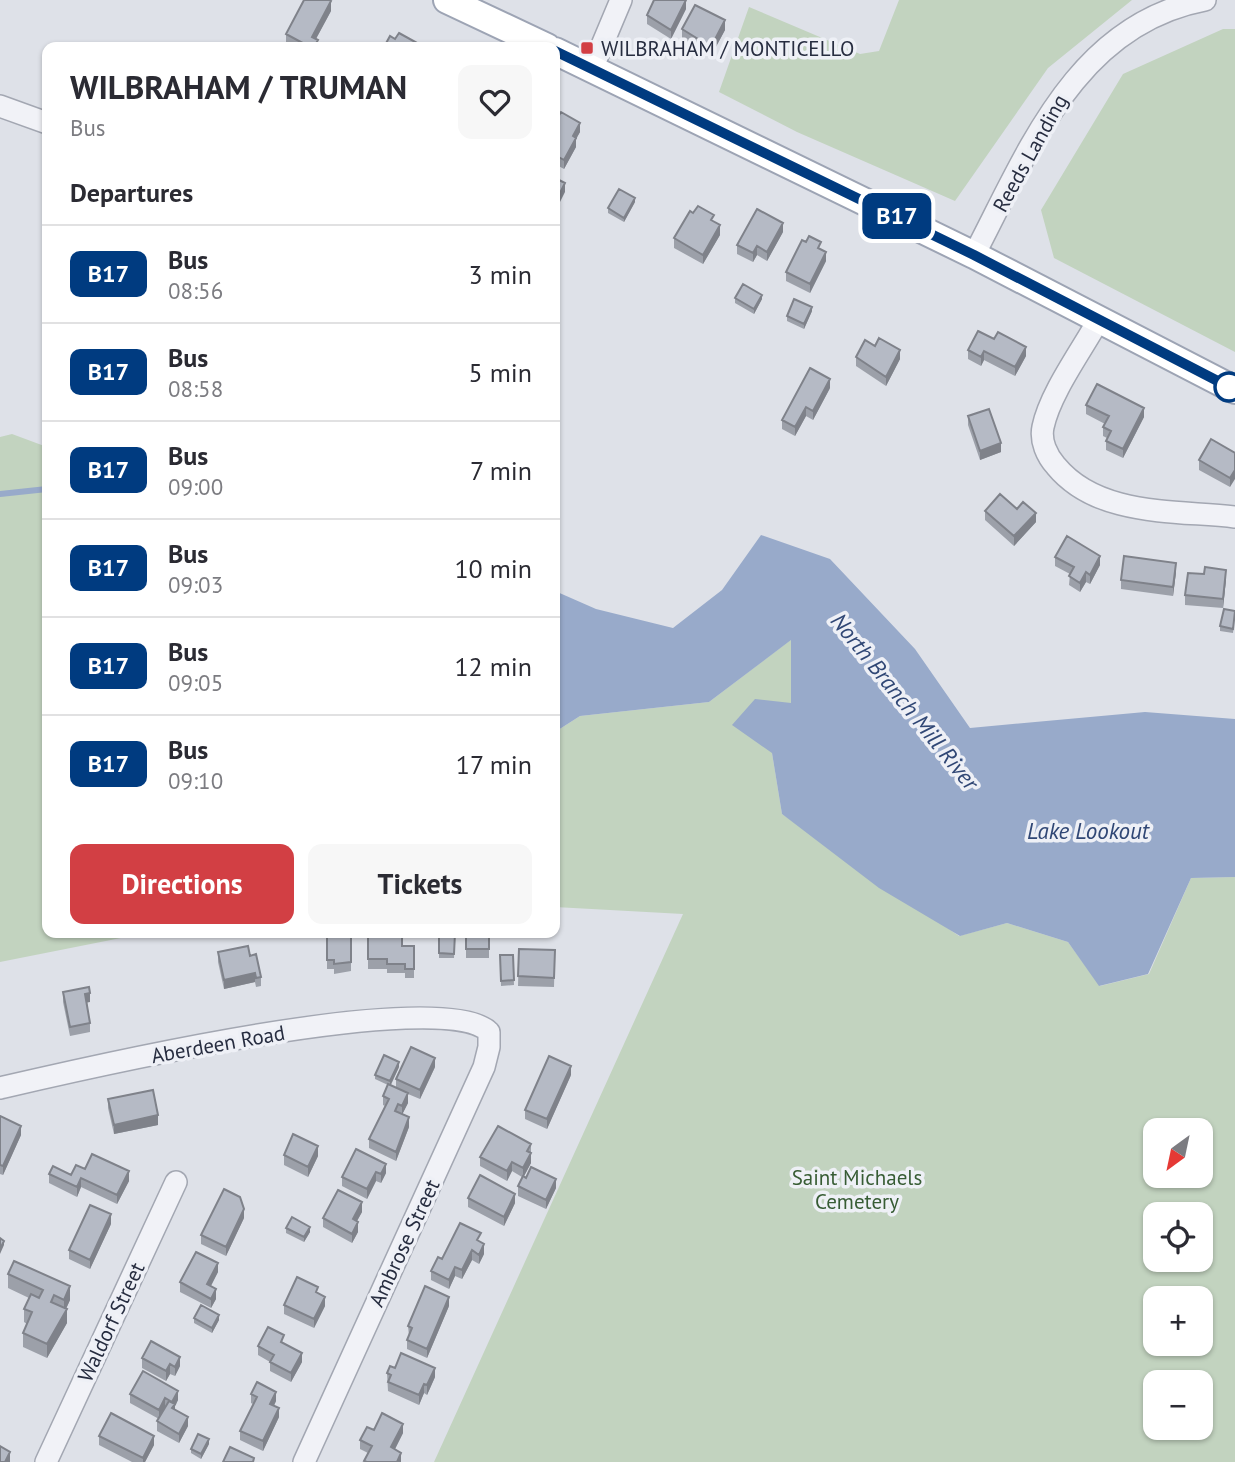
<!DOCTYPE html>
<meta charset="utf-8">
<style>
body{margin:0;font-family:"PT Sans",sans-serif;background:#f7f7f7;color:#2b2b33;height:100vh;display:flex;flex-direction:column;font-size:26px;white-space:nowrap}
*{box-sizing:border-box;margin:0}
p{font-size:23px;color:#7c7c81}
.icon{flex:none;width:38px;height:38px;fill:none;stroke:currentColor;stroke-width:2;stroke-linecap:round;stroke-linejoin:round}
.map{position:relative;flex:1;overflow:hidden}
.sheet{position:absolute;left:42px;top:42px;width:518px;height:896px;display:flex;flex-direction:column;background:#fff;border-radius:14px;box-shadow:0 2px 5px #0004}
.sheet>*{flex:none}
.badge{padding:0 14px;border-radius:10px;font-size:24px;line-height:46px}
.needle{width:46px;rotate:213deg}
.buttons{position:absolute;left:1143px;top:1118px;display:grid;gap:14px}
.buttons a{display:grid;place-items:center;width:70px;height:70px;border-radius:14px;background:#fff;box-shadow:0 2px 5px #0004;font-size:35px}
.map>.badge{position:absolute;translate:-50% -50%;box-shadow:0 0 0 4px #fff}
h2{padding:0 28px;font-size:26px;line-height:63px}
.round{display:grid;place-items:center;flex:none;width:74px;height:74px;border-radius:14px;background:#f7f7f7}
.overview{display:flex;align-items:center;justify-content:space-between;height:119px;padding:0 28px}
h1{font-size:33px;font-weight:800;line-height:52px}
.primary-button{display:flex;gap:14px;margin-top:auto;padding:14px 28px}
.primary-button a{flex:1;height:80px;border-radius:14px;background:#d23f44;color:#fff;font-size:28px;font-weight:800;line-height:80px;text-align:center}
.primary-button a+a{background:#f7f7f7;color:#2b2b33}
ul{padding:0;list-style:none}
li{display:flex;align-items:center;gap:21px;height:98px;padding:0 28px;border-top:2px solid #e1e1e2}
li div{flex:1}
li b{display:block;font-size:26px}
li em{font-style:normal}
li .badge{min-width:77px;font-weight:700;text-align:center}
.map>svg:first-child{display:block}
.green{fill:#c2d3bf;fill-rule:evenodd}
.water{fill:#98aaca}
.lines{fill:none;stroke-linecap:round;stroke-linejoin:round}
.stream{stroke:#98aaca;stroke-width:6}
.minor-casing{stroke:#a3a7b2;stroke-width:24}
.major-casing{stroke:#9da4b4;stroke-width:30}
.minor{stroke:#f1f2f7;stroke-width:21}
.major{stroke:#fff;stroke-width:26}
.wall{fill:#9ca0a9}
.shaded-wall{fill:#7f828a}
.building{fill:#b5bac5;stroke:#7f828a;stroke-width:2}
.line-casing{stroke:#fff;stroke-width:16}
.line{stroke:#003b80;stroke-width:10}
.poi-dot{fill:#d23f44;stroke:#eef0f6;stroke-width:2.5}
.stop-dot{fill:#fff;stroke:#003b80;stroke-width:3.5}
.labels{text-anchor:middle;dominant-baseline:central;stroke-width:7;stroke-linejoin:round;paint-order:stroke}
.poi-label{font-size:21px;fill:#272d40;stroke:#eef0f6;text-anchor:start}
.street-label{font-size:21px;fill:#272d40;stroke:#eef0f6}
.park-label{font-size:21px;fill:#375c34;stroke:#eef0f6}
.water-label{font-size:23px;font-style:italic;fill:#304775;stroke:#eef0f6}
</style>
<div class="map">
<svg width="1235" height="1462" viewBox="0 0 1235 1462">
<rect width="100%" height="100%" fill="#dee1e8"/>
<path class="green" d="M899,0H1132L1048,68L955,201L797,132L719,92L749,7L860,54L879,51Z
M1223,29H1235V352L1054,258L1041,210L1123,74Z
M12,434L47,447V933H146L0,962V437Z
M792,639L791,703L772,753L782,814L959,936L1007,923L1068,942L1100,986L1149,974L1191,878L1235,877V1462H434L683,914L555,907V732L580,716L709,702ZM1155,1130H1200V1176H1155ZM1155,1214H1200V1260H1155ZM1155,1298H1200V1344H1155ZM1155,1382H1200V1428H1155Z"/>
<path class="water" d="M761,535L830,559L915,649L970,728L1145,712L1235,719V877L1191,878L1148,974L1099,986L1068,942L1007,923L960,936L879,888L782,814L772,753L732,725L755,699L791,703V640L709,702L580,716L555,732V591L596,609L673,628L722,590Z"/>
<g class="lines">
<path class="stream" d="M0,494L47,489"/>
<g class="minor-casing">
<path id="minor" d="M592,69L621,0
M0,106L47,123
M974,255C1028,152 1076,24 1205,0
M1099,319C1082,350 1050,393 1043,427C1040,441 1047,456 1056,466C1098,517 1175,510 1235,517
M0,1088C73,1071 443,984 489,1032V1047L484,1067L304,1462
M46,1462L176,1182"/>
</g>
<g class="major-casing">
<path id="major" d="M447,0L547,47
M555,51L974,255L1235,390"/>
</g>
<use href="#minor" class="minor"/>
<use href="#major" class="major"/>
</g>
<path class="wall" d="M686,9L671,39L647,24V15Z
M331,11L316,39L318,47H293L286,43V34Z
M682,29L725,30L711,56L682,38Z
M555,122L580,132L576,139V147L564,169L555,164Z
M635,202L624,222L608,213V208Z
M783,232L767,261L757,255L753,262L737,254V245Z
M720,235L703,264L674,248V238Z
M821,249L826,261L810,293L786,281V272Z
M735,298L762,299L754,314L735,303Z
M812,311L804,329L787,321V316Z
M978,331L1026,356L1015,376L984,360L981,366L968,359V350Z
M856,357L900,359L886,386L856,366Z
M830,388L813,420L806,416L795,436L782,429V420Z
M1086,405L1144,417L1123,458L1106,450V441L1107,438L1103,436V427L1105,424L1086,414Z
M968,416L1001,452L980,460L968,425Z
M1235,453L1230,487L1199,470V460Z
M1017,509L1036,522L1014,546L985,520V511Z
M1055,557L1100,565L1090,584L1086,582L1080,592L1069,585L1070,574L1055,566Z
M1176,572L1173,596L1121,589V580Z
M1226,579L1223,608L1185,605V595Z
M1235,611L1233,633L1220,631V626Z
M327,933H358V936H351V971L334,974V969H327Z
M368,933L402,946H414V978H405V973H387V969H368Z
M439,933H455L454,958H439Z
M466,933H489V958H466Z
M519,949L555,950L554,987L518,986Z
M218,952L250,956L261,977V986L256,987L255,982L224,989L218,962Z
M500,955H513L514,985L501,986Z
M63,992L90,1002H87L90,1023V1032L70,1036L63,1002Z
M399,1067L391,1085L396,1088V1079L435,1067L420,1099L408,1094V1103L402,1114L409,1127L396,1161L369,1148V1139L385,1106L383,1105V1096L388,1085L375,1079V1075Z
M571,1075L547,1129L525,1119V1110Z
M108,1099L158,1125L114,1134L108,1108Z
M0,1116L21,1135L3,1175L0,1174Z
M531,1144V1163L524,1176L556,1188L546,1209L518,1196V1186L522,1177L512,1171L507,1181L480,1166V1157Z
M356,1149L386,1173L381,1183L376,1181L367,1199L342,1186V1177Z
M284,1155L318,1156L308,1177L284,1165Z
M85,1169L129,1181L117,1204L81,1187L77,1197L49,1183V1174L71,1175Z
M468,1198L515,1203L504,1226L468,1207Z
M362,1212L357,1221L358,1232L352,1243L323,1227V1218Z
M244,1218L226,1256L201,1244V1235Z
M111,1224L90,1269L69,1259V1250Z
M286,1228L310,1232L304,1242L286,1233Z
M480,1242L484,1254L479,1264L472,1260L462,1279L455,1276L449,1289L431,1280V1271L442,1259Z
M218,1272L210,1286L216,1299L211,1308L180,1292V1282Z
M8,1274L70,1300L66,1309L67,1323L47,1358L23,1347V1333L27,1324L24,1322V1309L29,1298L8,1288Z
M318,1293L325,1306L314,1328L284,1314V1305Z
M449,1306L427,1358L407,1349V1340L409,1336L408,1326Z
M194,1318L219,1320L212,1333L194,1323Z
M284,1343L302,1362L291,1382L270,1371V1362L258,1355V1346Z
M142,1358L180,1366L175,1376L170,1374L166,1381L142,1368Z
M395,1368L435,1377L427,1395L424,1393L419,1405L388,1391L387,1373Z
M130,1394L178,1400L175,1406V1410L188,1426L179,1443L157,1431V1421L159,1419L130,1403Z
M251,1394L276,1401L274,1406L279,1417L263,1451L240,1440V1431L253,1404L251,1403Z
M374,1430L403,1433L395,1449L401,1462H364L368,1453L360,1449V1440Z
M99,1436L154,1445L145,1462H132L99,1445Z
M209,1444L201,1459L191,1453V1449Z"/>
<path class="shaded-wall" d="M686,0V9L671,39V30Z
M331,1V11L312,46V37Z
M725,20V30L711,56V47Z
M580,123V132L576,139V147L564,169V160L573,136Z
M565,183V192L555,212V203Z
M635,198V202L624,222V218Z
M783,223V232L767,261V252Z
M720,225V235L703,264V255Z
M757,246V255L753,262V253Z
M826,252V261L810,293V284Z
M762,295V299L754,314V309Z
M812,307V311L804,329V324Z
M1026,347V356L1015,376V367Z
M900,350V359L886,386V377Z
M984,351V360L981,366V357Z
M830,379V388L813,420V411Z
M806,407V416L795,436V427Z
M1144,408V417L1123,458V449Z
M1001,443V452L980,460V451Z
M1235,470V479L1230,487V478Z
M1036,513V522L1014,546V536Z
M1100,556V565L1090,584V575Z
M1176,563V572L1173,596V587Z
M1226,570V579L1223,608V599Z
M1086,572V582L1080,592V583Z
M255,973V982L224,989V980Z
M90,993V1002L85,1003V994Z
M435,1058V1067L420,1099V1090Z
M399,1062V1067L390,1086V1081Z
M571,1066V1075L547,1129V1119Z
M408,1093V1103L402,1115V1106Z
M158,1115V1125L114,1134V1125Z
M409,1117V1127L396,1161V1152Z
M21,1126V1135L3,1175V1166Z
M318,1146V1156L308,1177V1167Z
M531,1153V1163L523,1178V1168Z
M512,1162V1171L507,1181V1171Z
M386,1164V1173L381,1183V1174Z
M129,1171V1181L117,1204V1195Z
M376,1172V1181L367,1199V1189Z
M81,1178V1187L77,1197V1187Z
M556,1179V1188L546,1209V1200Z
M515,1194V1203L504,1226V1217Z
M362,1202V1212L353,1228V1219Z
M244,1209V1218L226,1256V1247Z
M111,1214V1224L90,1269V1260Z
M358,1222V1232L352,1243V1234Z
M310,1227V1232L304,1242V1237Z
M4,1241V1245L0,1254V1249Z
M484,1244V1254L479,1264V1255Z
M472,1250V1260L462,1279V1270Z
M218,1263V1272L207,1294V1284Z
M455,1267V1276L449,1289V1280Z
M70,1286V1300L64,1313V1300Z
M216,1289V1299L211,1308V1299Z
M325,1297V1306L314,1328V1319Z
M449,1297V1306L427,1358V1349Z
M67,1309V1323L47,1358V1344Z
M219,1315V1320L212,1333V1328Z
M302,1353V1362L291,1382V1373Z
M180,1357V1366L175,1376V1367Z
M170,1364V1374L166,1381V1371Z
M435,1368V1377L427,1395V1385Z
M424,1384V1393L419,1405V1395Z
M178,1391V1400L175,1406V1413L172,1417V1402Z
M276,1392V1401L270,1413V1404Z
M165,1398V1408L159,1419V1410Z
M279,1408V1417L263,1451V1441Z
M188,1417V1426L179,1443V1434Z
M403,1424V1433L391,1457V1447Z
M154,1436V1445L145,1462H143V1458Z
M209,1439V1444L201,1459V1454Z
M10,1452V1462H5Z
M401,1453V1462H397Z"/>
<path class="building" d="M304,0H329L331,1L312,37L318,40L314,47H310L286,34Z
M654,0H686L671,30L647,15Z
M695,5L725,20L711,47L682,29Z
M399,33L419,44L418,47H384L390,36L395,39Z
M561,112L580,123L573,136L576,138L564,160L555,155V122Z
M555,178L565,183L555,203Z
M619,189L635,198L624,218L608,208Z
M698,206L714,215L711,220L720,225L703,255L674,238L690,211L693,213Z
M757,209L783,223L767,252L757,246L753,253L737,245Z
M809,236L821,242L818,248L826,252L810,284L786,272L802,240L806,242Z
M743,284L762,295L754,309L735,298Z
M794,299L812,307L804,324L787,316Z
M978,331L994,339L998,332L1026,347L1015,367L984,351L981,357L968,350Z
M879,338L900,350L886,377L856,357L865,340L875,346Z
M810,368L830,379L813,411L806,407L795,427L782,420Z
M1097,384L1144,408L1123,449L1106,441L1111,431L1103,427L1109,416L1086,405Z
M989,409L1001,443L980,451L968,416Z
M1211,439L1235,453V470L1230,478L1199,460Z
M1000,494L1017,509L1023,502L1036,513L1014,536L985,511Z
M1067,536L1100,556L1090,575L1086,572L1080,583L1069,576L1074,567L1055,557Z
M1124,556L1176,563L1173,587L1121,580Z
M1205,567L1226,570L1223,599L1185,595L1188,573L1204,574Z
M1224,609L1235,611L1233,629L1220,626Z
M327,933H351V962L334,964V960H327Z
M368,933H402V946H414V969H405V964H387V959H368Z
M439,933H455L454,954L439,953Z
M466,933H489V949H466Z
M248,946L250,956L256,954L261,977L256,978L255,973L224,980L218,952Z
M519,949L555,950L554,978L518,976Z
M500,955H513L514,980L501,981Z
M89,987L90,993L85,994L90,1023L70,1027L63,992Z
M411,1047L435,1058L420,1090L396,1079Z
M384,1055L399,1062L390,1081L375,1075Z
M549,1056L571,1066L547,1119L525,1110Z
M388,1084L408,1093L402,1106L398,1104L395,1111L409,1117L396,1152L369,1139L389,1099L383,1096Z
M153,1090L158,1115L114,1125L108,1099Z
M0,1116L21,1126L3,1166L0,1165Z
M498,1126L531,1144L527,1151L531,1153L523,1168L512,1162L507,1171L480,1157Z
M293,1134L318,1146L308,1167L284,1155Z
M356,1149L386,1164L381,1174L376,1172L367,1189L342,1177Z
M92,1154L129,1171L117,1195L81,1178L77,1187L49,1174L53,1166L71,1175L76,1165L85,1169Z
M531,1167L556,1179L546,1200L518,1186L523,1176L526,1178Z
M480,1175L515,1194L504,1217L468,1198Z
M224,1189L240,1197L244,1209L226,1247L201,1235Z
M338,1190L362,1202L353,1219L358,1222L352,1234L323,1218Z
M90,1205L111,1214L90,1260L69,1250Z
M292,1217L310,1227L304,1237L286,1228Z
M460,1223L481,1233L477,1240L484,1244L479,1255L472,1250L462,1270L455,1267L449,1280L431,1271L438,1257L442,1259Z
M0,1238L4,1241L0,1249Z
M196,1252L218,1263L207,1284L216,1289L211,1299L180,1282Z
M14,1261L70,1286L64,1300L54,1295L51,1302L67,1309L47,1344L23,1333L32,1312L24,1309L31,1294L39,1298L43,1290L8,1274Z
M297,1277L318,1287L316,1292L325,1297L314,1319L284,1305Z
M425,1286L449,1297L427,1349L407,1340L412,1328L408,1326Z
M201,1305L219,1315L212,1328L194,1318Z
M268,1327L284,1335L281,1342L302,1353L291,1373L270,1362L274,1355L258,1346Z
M151,1341L180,1357L175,1367L170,1364L166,1371L142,1358Z
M401,1353L435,1368L427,1385L424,1384L419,1395L388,1382L391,1375L387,1373L390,1366L395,1368Z
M143,1371L178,1391L172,1402L165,1398L159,1410L130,1394Z
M257,1382L276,1392L270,1404L279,1408L263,1441L240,1431L257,1397L251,1394Z
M169,1401L175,1404L172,1408L188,1417L179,1434L157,1421Z
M111,1413L154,1436L143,1458L99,1436Z
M382,1413L403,1424L391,1447L401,1453L397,1462H367L364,1461L372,1446L360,1440L367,1427L374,1430Z
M198,1434L209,1439L201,1454L191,1449Z
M0,1446L10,1452L5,1462H0Z
M230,1447L254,1458L253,1462H223Z"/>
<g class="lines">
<g class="line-casing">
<path id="line" d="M555,51L974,255L1235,390"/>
</g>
<use href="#line" class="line"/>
</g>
<rect class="poi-dot" x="580" y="41" width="14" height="14" rx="3.5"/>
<circle class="stop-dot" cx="1229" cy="387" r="14"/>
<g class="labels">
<g class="poi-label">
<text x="601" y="48">WILBRAHAM / MONTICELLO</text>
</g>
<g class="street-label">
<text transform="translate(1030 153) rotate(-61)">Reeds Landing</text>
<text transform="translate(218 1044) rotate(-10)">Aberdeen Road</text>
<text transform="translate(404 1243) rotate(-65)">Ambrose Street</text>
<text transform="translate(111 1322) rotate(-65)">Waldorf Street</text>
</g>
<g class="park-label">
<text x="857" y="1177">Saint Michaels<tspan x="857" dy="24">Cemetery</tspan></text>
</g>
<g class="water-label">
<text transform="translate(905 701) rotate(51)">North Branch Mill River</text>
<text x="1088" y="830">Lake Lookout</text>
</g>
</g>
</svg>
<div class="buttons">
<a><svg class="needle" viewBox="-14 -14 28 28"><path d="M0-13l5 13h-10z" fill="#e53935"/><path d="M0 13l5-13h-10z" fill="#7c7c81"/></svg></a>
<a><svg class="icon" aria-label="locate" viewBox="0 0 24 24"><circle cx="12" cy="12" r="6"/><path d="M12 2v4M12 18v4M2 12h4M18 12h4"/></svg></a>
<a>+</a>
<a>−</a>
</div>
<b class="badge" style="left:897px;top:216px;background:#003b80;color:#fff">B17</b>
<section class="sheet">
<div class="overview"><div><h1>WILBRAHAM / TRUMAN</h1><p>Bus</p></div><a class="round"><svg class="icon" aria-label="heart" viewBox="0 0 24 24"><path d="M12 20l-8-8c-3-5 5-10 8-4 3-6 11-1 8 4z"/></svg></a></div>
<h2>Departures</h2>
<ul>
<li><span class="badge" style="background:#003b80;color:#fff">B17</span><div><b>Bus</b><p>08:56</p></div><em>3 min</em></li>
<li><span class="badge" style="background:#003b80;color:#fff">B17</span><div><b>Bus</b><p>08:58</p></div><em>5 min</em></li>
<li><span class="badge" style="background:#003b80;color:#fff">B17</span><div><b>Bus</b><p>09:00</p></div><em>7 min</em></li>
<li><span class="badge" style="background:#003b80;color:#fff">B17</span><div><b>Bus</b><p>09:03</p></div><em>10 min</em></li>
<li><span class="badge" style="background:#003b80;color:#fff">B17</span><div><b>Bus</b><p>09:05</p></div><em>12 min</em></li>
<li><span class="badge" style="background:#003b80;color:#fff">B17</span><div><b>Bus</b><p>09:10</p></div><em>17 min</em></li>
</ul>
<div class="primary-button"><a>Directions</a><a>Tickets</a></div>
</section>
</div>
